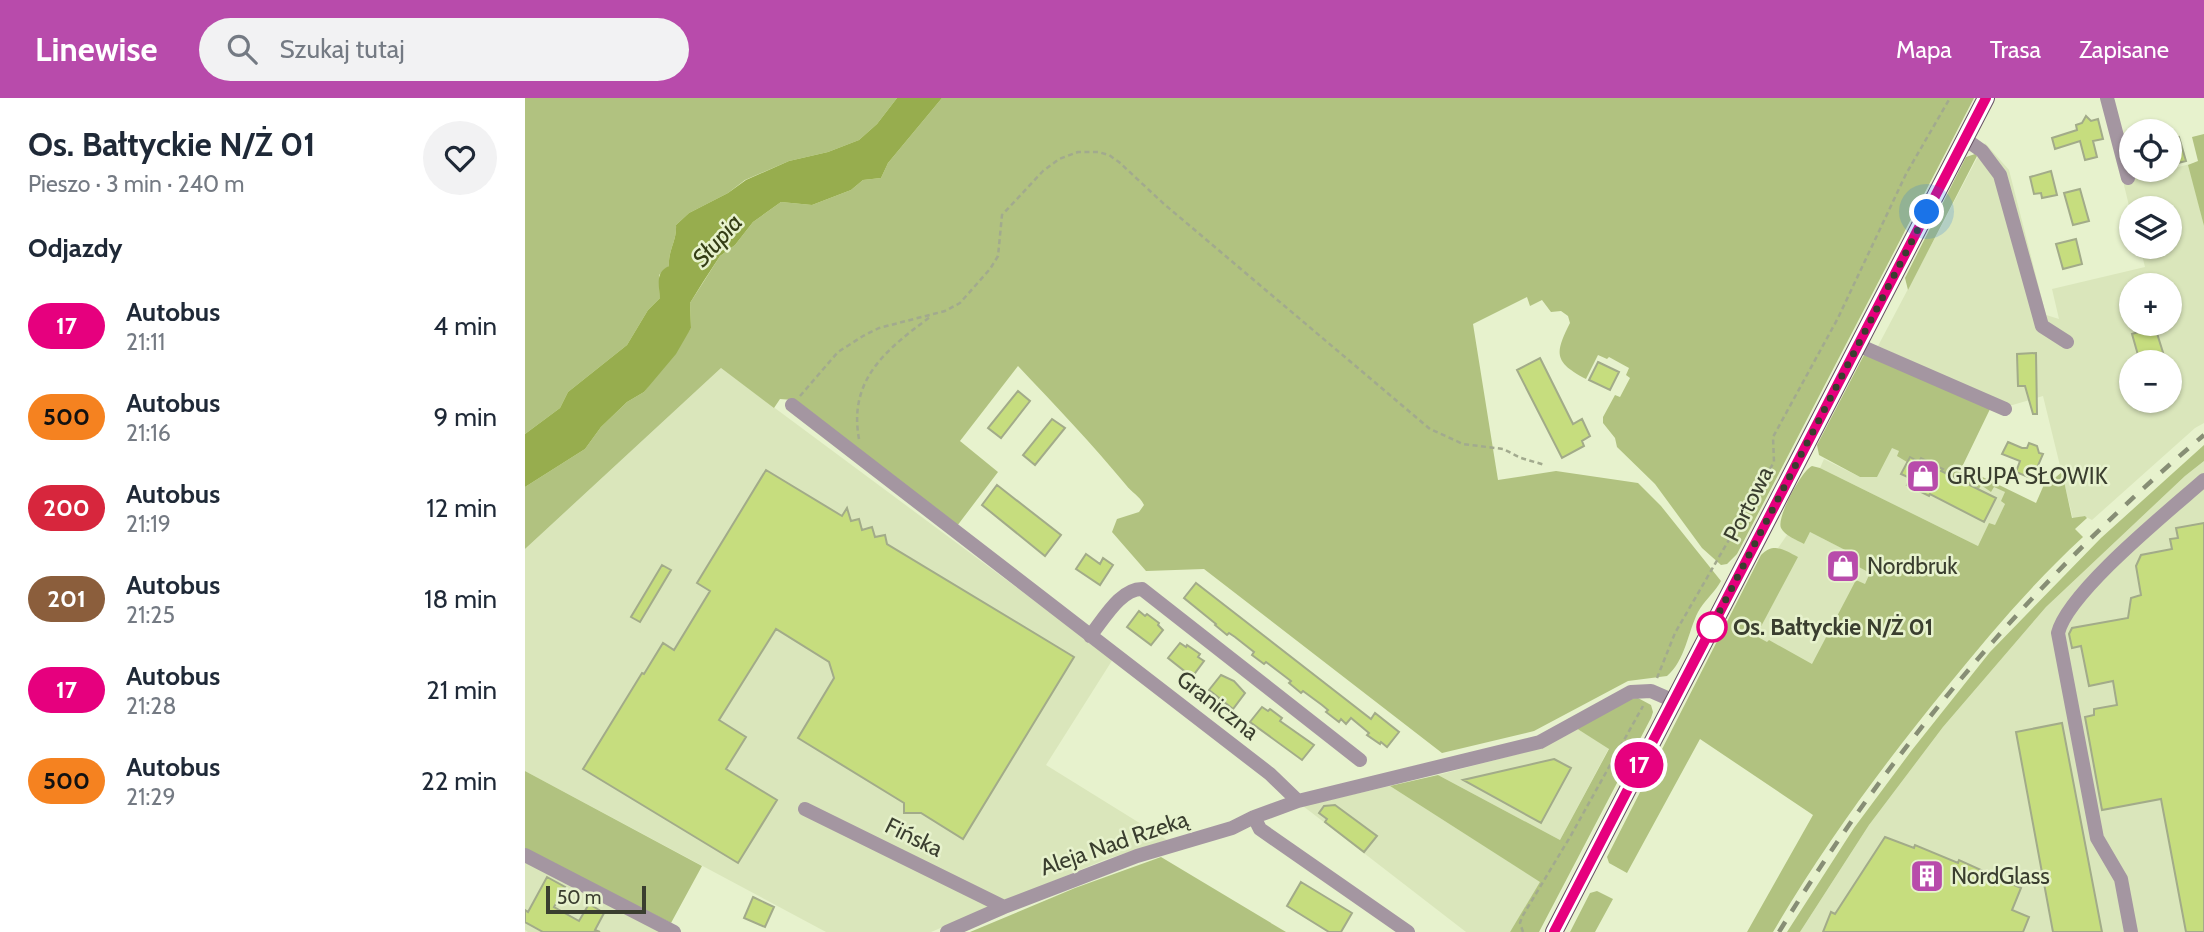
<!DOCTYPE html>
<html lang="pl">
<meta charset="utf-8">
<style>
body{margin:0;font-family:Cabin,sans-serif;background:#f2f2f3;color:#1f2937;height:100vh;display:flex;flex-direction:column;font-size:26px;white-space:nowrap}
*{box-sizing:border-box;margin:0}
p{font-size:23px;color:#747a83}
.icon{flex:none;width:38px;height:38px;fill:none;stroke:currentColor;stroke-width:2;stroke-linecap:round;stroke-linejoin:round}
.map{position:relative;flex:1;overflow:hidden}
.sheet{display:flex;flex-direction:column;background:#fff;width:525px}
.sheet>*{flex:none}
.badge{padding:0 14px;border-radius:23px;font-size:24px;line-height:46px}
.controls{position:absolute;left:1594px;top:21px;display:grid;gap:14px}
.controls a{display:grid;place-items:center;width:63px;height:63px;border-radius:50%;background:#fff;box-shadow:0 2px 5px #0004;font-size:35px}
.scale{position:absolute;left:21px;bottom:18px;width:100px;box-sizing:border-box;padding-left:7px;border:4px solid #3a3e2f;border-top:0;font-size:19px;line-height:24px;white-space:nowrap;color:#3a3e2f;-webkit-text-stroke:5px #e7f2cd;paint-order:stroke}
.you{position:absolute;width:35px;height:35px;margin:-18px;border:5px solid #fff;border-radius:50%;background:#1a73e8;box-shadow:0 0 0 10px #1a73e833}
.map>.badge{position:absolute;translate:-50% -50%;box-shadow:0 0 0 4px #fff}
h2{padding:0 28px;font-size:26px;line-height:63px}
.round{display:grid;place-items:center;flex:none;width:74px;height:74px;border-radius:37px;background:#f2f2f3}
.head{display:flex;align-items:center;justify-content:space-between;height:119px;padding:0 28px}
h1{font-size:33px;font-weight:800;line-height:52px}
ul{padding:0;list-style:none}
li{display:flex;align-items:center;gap:21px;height:91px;padding:0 28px}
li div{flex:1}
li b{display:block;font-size:26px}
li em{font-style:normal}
li .badge{min-width:77px;font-weight:700;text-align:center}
header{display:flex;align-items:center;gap:42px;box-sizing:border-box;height:98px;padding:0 35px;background:#b84bab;color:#fff}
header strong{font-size:33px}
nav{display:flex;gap:38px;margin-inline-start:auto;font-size:24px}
.search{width:490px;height:63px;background:#f2f2f3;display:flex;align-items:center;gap:18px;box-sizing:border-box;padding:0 24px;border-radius:38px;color:#747a83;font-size:26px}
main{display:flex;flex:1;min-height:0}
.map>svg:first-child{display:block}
.built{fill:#dae6bb;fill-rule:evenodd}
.green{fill:#b1c280}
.water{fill:#97ad4e}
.building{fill:#c6dd7e;stroke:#a2ab89;stroke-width:2}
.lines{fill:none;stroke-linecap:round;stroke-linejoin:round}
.path{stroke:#a2aa8e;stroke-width:2.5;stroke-dasharray:5 3.5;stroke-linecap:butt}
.minor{stroke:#a496a1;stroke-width:14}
.major{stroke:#675063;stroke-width:18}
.rail{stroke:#878e75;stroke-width:4.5;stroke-dasharray:12 12;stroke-linecap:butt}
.line-casing{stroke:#fff;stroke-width:16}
.line{stroke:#e6007e;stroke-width:10}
.walk{stroke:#3a3e2f;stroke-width:7;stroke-dasharray:0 12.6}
.stop-dot{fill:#fff;stroke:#e6007e;stroke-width:3.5}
.labels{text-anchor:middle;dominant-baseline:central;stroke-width:5;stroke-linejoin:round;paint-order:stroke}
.poi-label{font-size:23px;fill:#3a3e2f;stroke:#e7f2cd;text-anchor:start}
.street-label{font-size:23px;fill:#3a3e2f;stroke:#e7f2cd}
.stop-label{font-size:23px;font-weight:bold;fill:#3a3e2f;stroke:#e7f2cd;text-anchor:start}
.water-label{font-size:24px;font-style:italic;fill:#343d15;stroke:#e7f2cd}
</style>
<header>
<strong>Linewise</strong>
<div class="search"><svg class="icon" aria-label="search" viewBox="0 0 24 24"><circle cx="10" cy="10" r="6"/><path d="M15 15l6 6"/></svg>Szukaj tutaj</div>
<nav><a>Mapa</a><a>Trasa</a><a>Zapisane</a></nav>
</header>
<main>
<section class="sheet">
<div class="head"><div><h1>Os. Bałtyckie N/Ż 01</h1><p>Pieszo · 3 min · 240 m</p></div><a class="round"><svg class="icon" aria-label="heart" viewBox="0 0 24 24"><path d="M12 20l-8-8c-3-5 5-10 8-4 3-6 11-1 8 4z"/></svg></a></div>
<h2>Odjazdy</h2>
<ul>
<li><span class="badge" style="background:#e6007e;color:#fff">17</span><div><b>Autobus</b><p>21:11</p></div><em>4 min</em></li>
<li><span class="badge" style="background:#f58220;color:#111">500</span><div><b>Autobus</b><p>21:16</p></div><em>9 min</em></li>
<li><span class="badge" style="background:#d7263d;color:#fff">200</span><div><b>Autobus</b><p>21:19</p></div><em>12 min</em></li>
<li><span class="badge" style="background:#8b5e3c;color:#fff">201</span><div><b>Autobus</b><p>21:25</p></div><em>18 min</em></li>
<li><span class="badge" style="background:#e6007e;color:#fff">17</span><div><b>Autobus</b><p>21:28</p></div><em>21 min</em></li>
<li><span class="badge" style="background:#f58220;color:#111">500</span><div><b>Autobus</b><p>21:29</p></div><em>22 min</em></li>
</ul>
</section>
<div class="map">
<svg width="1679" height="834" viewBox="0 0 1679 834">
<rect width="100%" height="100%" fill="#e7f2cd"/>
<path class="built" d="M1460,45L1484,72L1521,217L1534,221L1527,191L1620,169L1615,149H1645V110H1606V116L1598,83L1673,64L1664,68L1679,128V325L1670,330L1567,422L1559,418L1548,421L1518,298L1484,308L1353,248ZM1606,187H1645V226H1606ZM1606,264H1645V303H1606Z
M196,270L588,561L521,667L642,742L579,762L406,834H301L0,673V451Z
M1367,349L1385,359L1396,360L1454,391L1456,387L1469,388L1480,394V406L1470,428L1464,426L1453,448L1295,370L1299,361L1335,379Z
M1679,363V834H1275L1344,727L1418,629L1521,509L1660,378Z
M1285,434L1356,470L1298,580L1228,544L1272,459L1253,450L1262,437L1279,446Z
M1051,630L1084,650L1035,742L913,677L1016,650Z
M865,688L1016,784L985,834H941L778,708Z
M0,762L138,834H3L0,832Z"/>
<path class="green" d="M0,0H372L352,26L334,42L303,54L264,63L220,82L203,95L164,115L151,127C152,143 143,152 144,168L134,177L135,200L123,212L102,247L43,294L35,310L0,336Z
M417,0H1449L1212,456L1202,466L1196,467L1177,450L1130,386L1092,349L1090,340L1078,325V319L1090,297L1095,299L1105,280L1101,277L1104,270L1084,259L1082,261L1073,257L1061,281C1028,264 1030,255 1045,225L1043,218L1036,213L1026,214L1017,202L1005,208L1002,199L948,226L973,382L1031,373L1113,385L1136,408L1196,483C1190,494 1179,503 1173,514C1163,534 1160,563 1142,578L1103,583L1009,633L917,655L679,471L621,473L587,434L592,421L614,414L619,407C614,397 607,395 601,387C567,346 530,307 493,268L435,343L473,374L432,428L268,302L255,301L249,310L196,270L0,451V389L60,351L76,329L102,304L119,294L166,230L165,205L195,158L210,147L228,124L256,104L287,107L326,92L338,82L356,80L363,65Z
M1679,36V128L1663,67L1673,63L1667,39Z
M1450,56L1452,58L1383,192L1380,180L1441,59Z
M1339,257L1348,259L1466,309L1437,369L1511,405L1521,382L1531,379L1537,374L1547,420L1560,418L1562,420L1550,431L1558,439C1508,485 1464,537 1421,590C1358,667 1299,747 1248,834H1222L1288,717L1175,641L1102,775L1084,765L1082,759L1236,457C1249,444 1259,452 1273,459L1231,538L1242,544L1244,542L1287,566L1331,482L1340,486L1345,475L1319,461L1322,453L1285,434L1279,446C1272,442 1260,438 1256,430C1251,420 1277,372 1287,368L1295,370L1453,448L1464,425L1470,427L1480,406L1476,403L1480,394L1469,389L1466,394L1456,387L1454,391L1416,373L1417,371L1396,360L1394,364L1385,359L1382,364L1372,358L1374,353L1367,350L1352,379H1335L1294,357L1292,347Z
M1679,347V363L1660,378L1521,509L1418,629L1344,727L1275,834H1262L1329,730L1387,652L1465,554L1576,440Z
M1113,600L1126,607L1128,614L1126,620L1014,834H985L1015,784L865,688L913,677L1035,742L1084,651L1051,630L1098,602Z
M0,673L177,768L146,825L0,752Z
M636,759L761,834H445L550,790Z
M1072,793L1088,801L1070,834H1045L1065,795Z"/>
<path class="water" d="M372,0H417L363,65L356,80L338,82L326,92L287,107L256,104L228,124L210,147L195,158L178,184L165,205L166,230L151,256L119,294L102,304L76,329L60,351L0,389V336L35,310L43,294L102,247L123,212L135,200C134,187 130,174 144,168C143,152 152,143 151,127L164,115L203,95L221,82L264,63L303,54L334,42L352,26Z"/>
<path class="building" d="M1561,18L1566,23L1573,21L1578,41L1568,43L1572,59L1560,62L1555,43L1530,51L1527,40L1552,32L1551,27L1557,25Z
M1654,39L1661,63L1645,67V42Z
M1526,73L1532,97L1517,100L1516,95L1509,96L1505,79Z
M1555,91L1564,123L1548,127L1539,95Z
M1551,141L1557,166L1538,171L1531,146Z
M1630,229L1641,264H1615L1607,236Z
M1511,255L1512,316H1508L1500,288H1493L1492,256Z
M1015,260L1048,326L1057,321L1065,338L1057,343L1059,348L1037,360L992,272Z
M1073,264L1094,274L1085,292L1064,282Z
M493,293L505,303L476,340L463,330Z
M527,321L540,330L510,367L498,357Z
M1483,344L1497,350H1502L1504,345L1512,348L1514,355L1518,356L1512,370L1508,368L1503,379L1491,374L1495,363L1477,356Z
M1385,359L1394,364L1396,360L1418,371L1416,373L1471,400L1459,424L1405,396L1404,398L1382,387L1385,380L1376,376Z
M241,372L317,418L322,410L326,423L334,421L337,432L347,429L350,439L360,437L362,446L549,559L438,741L396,715H379V705L273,640L309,580L304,564L251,531L194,622L221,639L201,671L252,702L213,765L58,671L117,575L119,576L138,545L149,552L185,493L172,485Z
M472,387L536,437L520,458L457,407Z
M1679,425V834H1661L1636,701L1577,712L1560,619L1569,617V611L1592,607L1588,583L1564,588L1556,548L1547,550L1544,536L1547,530L1603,520L1606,500L1616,497L1611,468L1616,457L1647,451L1645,441L1653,440L1651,430Z
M561,456L575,466L578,460L588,467L575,487L551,471Z
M137,467L146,472L115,524L106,519Z
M671,485L846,621L850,615L874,634L862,649L856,644L855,646L842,637L844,635L826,620L821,626L816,621L814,624L801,614L803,612L797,607L778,593L776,595L764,585L766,583L741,564L739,566L727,557L729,554L710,539L704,535L702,537L690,527L691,526L659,500Z
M614,513L620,518L622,516L634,525L633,527L638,532L626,547L602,529Z
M655,545L661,549L662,547L675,556L673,559L679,563L667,579L643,560Z
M696,577L709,583L720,595L708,611L684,592Z
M737,609L743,613L745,611L757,620L755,623L789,647L777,662L725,624Z
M1537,625L1577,834H1528L1491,634Z
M1029,661L1046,670L1016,725L938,682Z
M810,707L852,738L839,754L800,724L802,721L794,715L799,708Z
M1360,739L1389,750L1390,747L1433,765L1434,762L1496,790L1487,812L1504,819L1498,834H1298L1306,814L1310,816Z
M22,779L40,789L29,809L54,823L64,806L79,815L70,832L75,834H18L0,824V812L3,814Z
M776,784L827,815L816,834H804L762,808Z
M228,799L249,809L240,829L219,820Z"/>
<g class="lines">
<path class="path" d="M275,298L313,254L338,238L354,230L420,213L435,205L465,171L473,158L477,117L518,73L534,61L553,54H573L584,57L594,64L639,106L905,331L938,346L978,351L996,360L1020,367
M334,341C323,281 362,251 405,219
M1132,580L1150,535L1249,364L1248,339L1313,220L1381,76L1425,0
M998,834L995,825L997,819L1045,739L1118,608"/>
<path class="minor" d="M1582,0L1603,80
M1440,41L1457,53L1475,77L1517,228L1542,244
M1333,247L1480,311
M267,307L745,676L773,703
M565,538C579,521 595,491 617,491L835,662
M280,711L479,809
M729,719L735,731L883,834
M0,757L149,834
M422,834L479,809L612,758L707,730L729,719L773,703L1015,644L1106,594L1126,593L1149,603
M1606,834L1596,781L1572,740L1533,535C1543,494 1645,412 1679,382"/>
<path class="major" d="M1029,834L1461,0"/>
<path class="rail" d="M1254,834C1369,646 1511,479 1679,337"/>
</g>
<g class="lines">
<g class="line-casing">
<path id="line" d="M1029,834L1461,0"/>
</g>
<use href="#line" class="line"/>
<path class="walk" d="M1187,529L1185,532L1402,114"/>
</g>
<defs>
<g id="shop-square" transform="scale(1.75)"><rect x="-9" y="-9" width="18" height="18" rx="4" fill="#b84bab" stroke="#e7f2cd"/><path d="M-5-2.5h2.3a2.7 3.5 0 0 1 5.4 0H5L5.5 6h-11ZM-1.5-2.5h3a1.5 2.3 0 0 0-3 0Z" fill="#fff"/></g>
<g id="building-square" transform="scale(1.75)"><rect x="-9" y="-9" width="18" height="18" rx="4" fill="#b84bab" stroke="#e7f2cd"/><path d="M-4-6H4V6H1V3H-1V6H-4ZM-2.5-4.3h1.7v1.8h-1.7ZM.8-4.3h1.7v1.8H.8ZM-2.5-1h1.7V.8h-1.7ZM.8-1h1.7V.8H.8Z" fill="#fff"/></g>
</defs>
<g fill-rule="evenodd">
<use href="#shop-square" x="1398" y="378"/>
<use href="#shop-square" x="1318" y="468"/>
<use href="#building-square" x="1402" y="778"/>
</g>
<circle class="stop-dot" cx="1187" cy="529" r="14"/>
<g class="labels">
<g class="poi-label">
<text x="1422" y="378">GRUPA SŁOWIK</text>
<text x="1342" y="468">Nordbruk</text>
<text x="1426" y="778">NordGlass</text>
</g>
<g class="street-label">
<text transform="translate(1223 406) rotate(-63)">Portowa</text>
<text transform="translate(693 607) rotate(38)">Graniczna</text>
<text transform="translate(389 739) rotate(26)">Fińska</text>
<text transform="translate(589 745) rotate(-19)">Aleja Nad Rzeką</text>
</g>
<g class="stop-label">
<text x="1208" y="529">Os. Bałtyckie N/Ż 01</text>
</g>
<g class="water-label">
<text transform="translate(192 142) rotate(-48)">Słupia</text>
</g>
</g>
</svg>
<div class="controls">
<a><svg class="icon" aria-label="locate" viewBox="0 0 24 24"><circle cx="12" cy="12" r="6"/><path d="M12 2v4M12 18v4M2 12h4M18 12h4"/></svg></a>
<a><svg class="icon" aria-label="layers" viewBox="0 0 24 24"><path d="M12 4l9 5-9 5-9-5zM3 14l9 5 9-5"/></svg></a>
<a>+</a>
<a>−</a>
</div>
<div class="scale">50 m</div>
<div class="you" style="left:1402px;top:114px"></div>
<b class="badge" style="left:1114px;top:667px;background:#e6007e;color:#fff">17</b>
</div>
</main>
